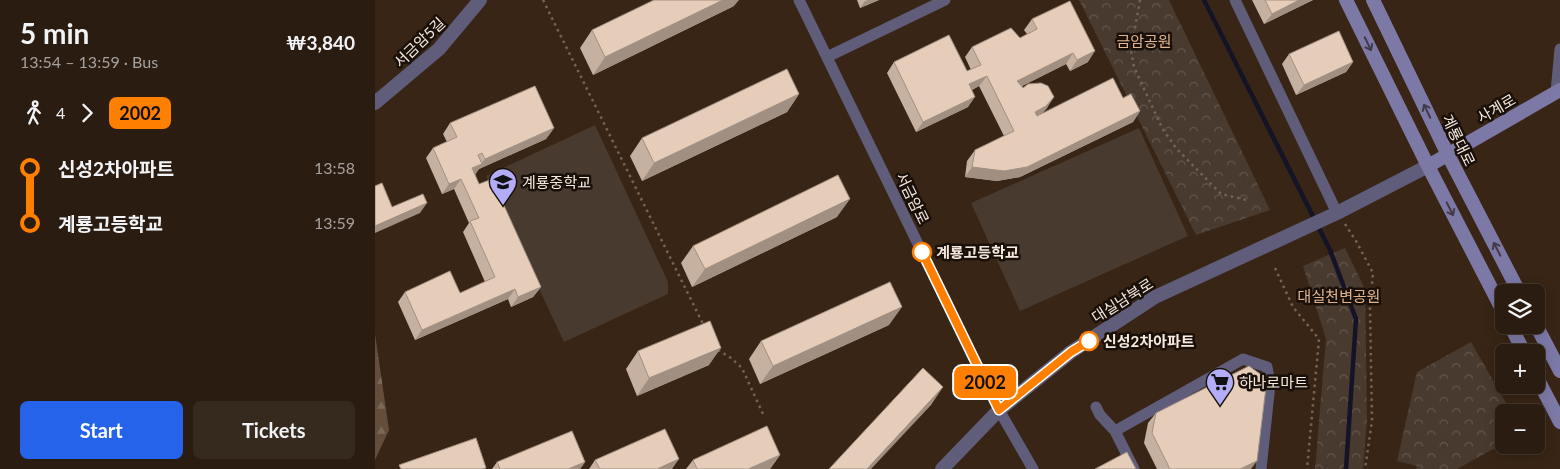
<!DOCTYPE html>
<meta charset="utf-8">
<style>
body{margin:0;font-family:Lato,"Noto Sans KR",sans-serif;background:#36291e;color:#f1f3f6;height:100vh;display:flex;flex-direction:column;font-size:19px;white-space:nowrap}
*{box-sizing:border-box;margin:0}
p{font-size:16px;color:#a5a19f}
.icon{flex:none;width:28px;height:28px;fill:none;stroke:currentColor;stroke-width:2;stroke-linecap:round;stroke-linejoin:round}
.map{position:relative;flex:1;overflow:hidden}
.side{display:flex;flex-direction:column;background:#2a1c10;width:375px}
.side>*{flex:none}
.badge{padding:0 10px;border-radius:8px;font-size:18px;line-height:32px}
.fabs{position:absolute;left:1120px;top:284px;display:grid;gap:10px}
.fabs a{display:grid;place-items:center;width:50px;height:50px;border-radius:8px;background:#2a1c10;box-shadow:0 2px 12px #0003,0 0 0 1px #463a30;font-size:25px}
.map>.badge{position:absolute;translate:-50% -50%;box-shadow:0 0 0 2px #fff}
.legs{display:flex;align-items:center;gap:8px;height:55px;padding:0 20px;font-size:16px}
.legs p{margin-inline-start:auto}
.overview{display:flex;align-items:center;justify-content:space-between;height:85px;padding:0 20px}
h1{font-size:28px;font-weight:700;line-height:38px}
.button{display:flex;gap:10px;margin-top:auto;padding:10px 20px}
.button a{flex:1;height:58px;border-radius:8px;background:#2563eb;color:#fff;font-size:20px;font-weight:700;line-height:58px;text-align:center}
.button a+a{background:#36291e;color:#f1f3f6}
ul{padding:0 20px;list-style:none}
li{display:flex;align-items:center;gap:18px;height:55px;font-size:19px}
li i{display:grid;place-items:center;width:8px;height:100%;margin:0 6px;background:currentColor}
li i::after{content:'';width:12px;height:12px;margin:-6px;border:4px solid;border-radius:50%;background:#2a1c10}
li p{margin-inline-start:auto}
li:first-child i{background:linear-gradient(#0000 50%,currentColor 0)}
li:last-child i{background:linear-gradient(currentColor 50%,#0000 0)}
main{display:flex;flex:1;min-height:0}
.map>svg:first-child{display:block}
.grass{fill:#483a2f}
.forest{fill:url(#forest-firs)}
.park{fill:url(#park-crowns)}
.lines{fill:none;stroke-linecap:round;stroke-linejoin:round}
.stream{stroke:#151328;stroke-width:4.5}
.path{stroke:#756456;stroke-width:2.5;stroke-dasharray:2.5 4;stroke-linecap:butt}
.minor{stroke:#5f5d7a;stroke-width:11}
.tertiary{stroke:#5f5d7a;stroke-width:14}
.secondary{stroke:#7d79a7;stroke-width:14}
.wall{fill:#c6b09f}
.shaded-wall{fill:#a19082}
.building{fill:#e6cdb9;stroke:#a19082}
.oneway{stroke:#413a49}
.line-1-casing{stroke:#fff;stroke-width:11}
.line-1{stroke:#ff7f00;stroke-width:8}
.stop-1-dot{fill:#fff;stroke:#ff7f00;stroke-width:2.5}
.labels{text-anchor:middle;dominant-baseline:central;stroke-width:5;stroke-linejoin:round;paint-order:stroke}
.park-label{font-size:15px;fill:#e1b590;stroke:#19100a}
.street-label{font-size:15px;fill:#f6e9df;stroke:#19100a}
.poi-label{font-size:15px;fill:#f6e9df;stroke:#19100a;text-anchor:start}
.stop-label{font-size:15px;font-weight:bold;fill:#f6e9df;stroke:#19100a;text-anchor:start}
</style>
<main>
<section class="side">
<div class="overview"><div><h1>5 min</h1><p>13:54 – 13:59 · Bus</p></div><b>₩3,840</b></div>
<div class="legs"><svg class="icon" aria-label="walk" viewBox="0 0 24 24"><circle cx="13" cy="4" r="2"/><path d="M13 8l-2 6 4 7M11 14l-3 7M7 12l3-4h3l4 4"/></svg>4<svg class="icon" aria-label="forward" viewBox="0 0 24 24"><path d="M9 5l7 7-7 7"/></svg><b class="badge" style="background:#ff7f00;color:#111">2002</b></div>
<ul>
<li><i style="color:#ff7f00"></i><b>신성2차아파트</b><p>13:58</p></li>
<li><i style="color:#ff7f00"></i><b>계룡고등학교</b><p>13:59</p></li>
</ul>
<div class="button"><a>Start</a><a>Tickets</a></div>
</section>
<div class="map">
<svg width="1185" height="469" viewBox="0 0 1185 469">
<defs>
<pattern id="forest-firs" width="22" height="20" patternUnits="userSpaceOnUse" patternTransform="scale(1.25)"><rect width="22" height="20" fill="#644e3b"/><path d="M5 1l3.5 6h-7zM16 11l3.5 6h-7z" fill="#7b6857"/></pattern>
<pattern id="park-crowns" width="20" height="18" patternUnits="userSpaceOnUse" patternTransform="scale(1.25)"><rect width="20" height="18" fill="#483a2f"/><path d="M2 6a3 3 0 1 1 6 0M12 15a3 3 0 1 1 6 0" fill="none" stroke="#63564d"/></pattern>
</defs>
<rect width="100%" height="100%" fill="#382515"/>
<path class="grass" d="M220,125L293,282V294L189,342L111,176Z
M764,128L813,236L645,311L596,203Z"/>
<path class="forest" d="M0,334L14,430L0,460Z"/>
<path class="park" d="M704,0H794L895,210L821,235Z
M970,248L990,289L992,419L988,469H940L951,339L928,266Z
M1096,342L1136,412H1129V443L1082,469H1041L1042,466L1022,461L1042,372Z"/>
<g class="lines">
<path class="stream" d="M829,0L955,250L981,319L971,469"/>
<path class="path" d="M168,0L329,326
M765,0L756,51L759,67L787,128L801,148L846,194L872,200
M970,224L981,241L998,273L995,307L997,421L990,469
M900,268L918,307L944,339L932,469
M343,350L356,358L367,368L388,414"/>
<path class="minor" d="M424,0L624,410L658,469
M860,0L962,213
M452,57L570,0
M1181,92L1185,49
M721,407L725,415L740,431L759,469
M740,431L868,359L892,367L895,384L886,469"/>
<path class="tertiary" d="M0,103L64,49L105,0
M567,469L624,410L696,352L780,297L962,213L1053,166"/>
<path class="secondary" d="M971,0L1053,166L1129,313
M998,0L1073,155L1144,292
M1053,166L1185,90
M1135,325L1149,352
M1161,325L1185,371
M1161,376L1185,422"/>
</g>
<path class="wall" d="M482,0H504L485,8Z
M877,0H938L889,24Z
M359,6L218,75L205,48L217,30Z
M657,19L713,62L695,71L691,64L647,86L672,108L666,114L748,98L765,111L758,122L645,177L622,181L590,177L592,161L600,150L629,136L604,86L597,90L593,107L541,132L512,73L519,62L592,71L596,70L590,57L597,47L645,38L652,34L649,30Z
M914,54L978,62L971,72L921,95L907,64Z
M424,94L412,112L267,181L255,156L267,138Z
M75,123L179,128L171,139L104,169L100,174L104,184L166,287L158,297L136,307L133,299L40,340L23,302L30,292L85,293L110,282L88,232L94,223L79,189L67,194L51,158L58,148L72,142L68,134Z
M462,217L317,287L306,263L318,246Z
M514,325L385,384L374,359L386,341Z
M263,351L334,365L262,396L251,369Z
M781,413L876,469H782L769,443L773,423Z
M405,455L395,469H311L318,460Z
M220,460L297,469H214Z
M122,462H210L205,469H117Z"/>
<path class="shaded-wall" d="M348,0H364L359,6L218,75L230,57Z
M493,0H504L485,8L490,1Z
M924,0H938L889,24L897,14Z
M720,51L713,62L695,71L702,60Z
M698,53L691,64L635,92L642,81Z
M978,62L971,72L921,95L929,85Z
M612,76L604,86L587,95L594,84Z
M424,94L412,112L267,181L279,163Z
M600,97L593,107L541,132L548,122Z
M679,97L672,108L664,117L653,122L660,112Z
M765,111L758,122L645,177L622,181L590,177L597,167Z
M179,128L171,139L104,169L100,175L97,168L106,164L110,159Z
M86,179L79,189L67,194L74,184Z
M475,199L462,217L317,287L330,269Z
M52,203L45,213L0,233V226Z
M166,287L158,297L136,307L143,297Z
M140,289L133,299L40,340L47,330Z
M527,307L514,325L385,384L398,366Z
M346,348L334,365L262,396L274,378Z
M568,387L556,405L496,469H492Z
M405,455L395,469H373Z
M304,459L297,469H282Z
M882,461L876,469H865Z
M210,462L205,469H193Z"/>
<path class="building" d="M279,0H348L230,57L217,30Z
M890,0H924L897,14Z
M695,1L720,51L702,60L698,53L642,81L648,88L653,84L666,83L673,86L679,97L671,106L660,112L662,116L738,78L748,98L756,94L765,111L652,167L629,171L597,167L600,150L639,131L612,76L594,84L600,97L548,122L519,62L574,35L592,71L606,65L597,47L636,28L645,38L662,29L657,19Z
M964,31L978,62L929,85L914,54Z
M412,69L424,94L279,163L267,138Z
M160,86L179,128L110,159L107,153L103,155L107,164L97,168L104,184L117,179L166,287L143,297L140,289L47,330L30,292L75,271L85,293L120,277L95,221L104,218L86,179L74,184L58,148L82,137L75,123Z
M463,175L475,199L330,269L318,246Z
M7,183L17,207L48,194L52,203L0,226V186Z
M515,282L527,307L398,366L386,341Z
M335,321L346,348L274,378L263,351Z
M874,366L892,379L882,461L865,469H795L777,433L781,413Z
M548,368L568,387L492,469H454Z
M392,426L405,455L373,469H322L318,460Z
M290,429L304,459L282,469H225L220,460Z
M197,431L210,462L193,469H125L122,462Z
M101,438L111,468L107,469H26L24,465Z
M752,452L761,469H720Z"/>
<defs><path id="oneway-shaft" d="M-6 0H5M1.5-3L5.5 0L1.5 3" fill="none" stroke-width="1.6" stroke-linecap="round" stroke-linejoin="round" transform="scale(1.25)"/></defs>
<g class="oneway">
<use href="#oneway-shaft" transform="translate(993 44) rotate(64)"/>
<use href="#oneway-shaft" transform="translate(1052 111) rotate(-116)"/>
<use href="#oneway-shaft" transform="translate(1075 209) rotate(63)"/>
<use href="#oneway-shaft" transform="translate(1122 249) rotate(-117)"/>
</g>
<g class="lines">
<g class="line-1-casing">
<path id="line-1" d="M547,252L624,410L696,352L714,341"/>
</g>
<use href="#line-1" class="line-1"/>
</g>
<defs>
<g id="school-pin" transform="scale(1.4375)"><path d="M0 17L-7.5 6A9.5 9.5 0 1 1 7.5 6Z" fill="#b3adf9" stroke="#19100a"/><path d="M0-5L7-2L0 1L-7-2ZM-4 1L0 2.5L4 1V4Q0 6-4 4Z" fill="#111"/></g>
<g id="supermarket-pin" transform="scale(1.4375)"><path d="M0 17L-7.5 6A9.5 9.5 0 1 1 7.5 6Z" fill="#b3adf9" stroke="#19100a"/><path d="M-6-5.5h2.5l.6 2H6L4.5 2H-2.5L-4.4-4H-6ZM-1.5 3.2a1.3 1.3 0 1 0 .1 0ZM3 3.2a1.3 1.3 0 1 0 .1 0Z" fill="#111"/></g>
</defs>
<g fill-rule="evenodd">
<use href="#school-pin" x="128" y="182"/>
<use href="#supermarket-pin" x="845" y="382"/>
</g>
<g class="stop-1-dot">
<circle cx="547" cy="252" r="9"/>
<circle cx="714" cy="341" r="9"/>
</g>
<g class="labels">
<g class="park-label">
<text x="769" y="41">금암공원</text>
<text x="964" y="296">대실천변공원</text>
</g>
<g class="street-label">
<text transform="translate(44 42) rotate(-44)">서금암5길</text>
<text transform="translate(1121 108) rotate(-30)">사계로</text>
<text transform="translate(1084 140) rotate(64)">계룡대로</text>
<text transform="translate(538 198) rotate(64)">서금암로</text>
<text transform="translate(747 300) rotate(-32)">대실남북로</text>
</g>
<g class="poi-label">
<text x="147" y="182">계룡중학교</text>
<text x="864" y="382">하나로마트</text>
</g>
<g class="stop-label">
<text x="561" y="252">계룡고등학교</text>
<text x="728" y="341">신성2차아파트</text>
</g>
</g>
</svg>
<div class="fabs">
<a><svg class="icon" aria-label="layers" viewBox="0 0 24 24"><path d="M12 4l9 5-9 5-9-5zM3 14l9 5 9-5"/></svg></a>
<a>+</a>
<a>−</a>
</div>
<b class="badge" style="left:610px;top:382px;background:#ff7f00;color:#111">2002</b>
</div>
</main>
